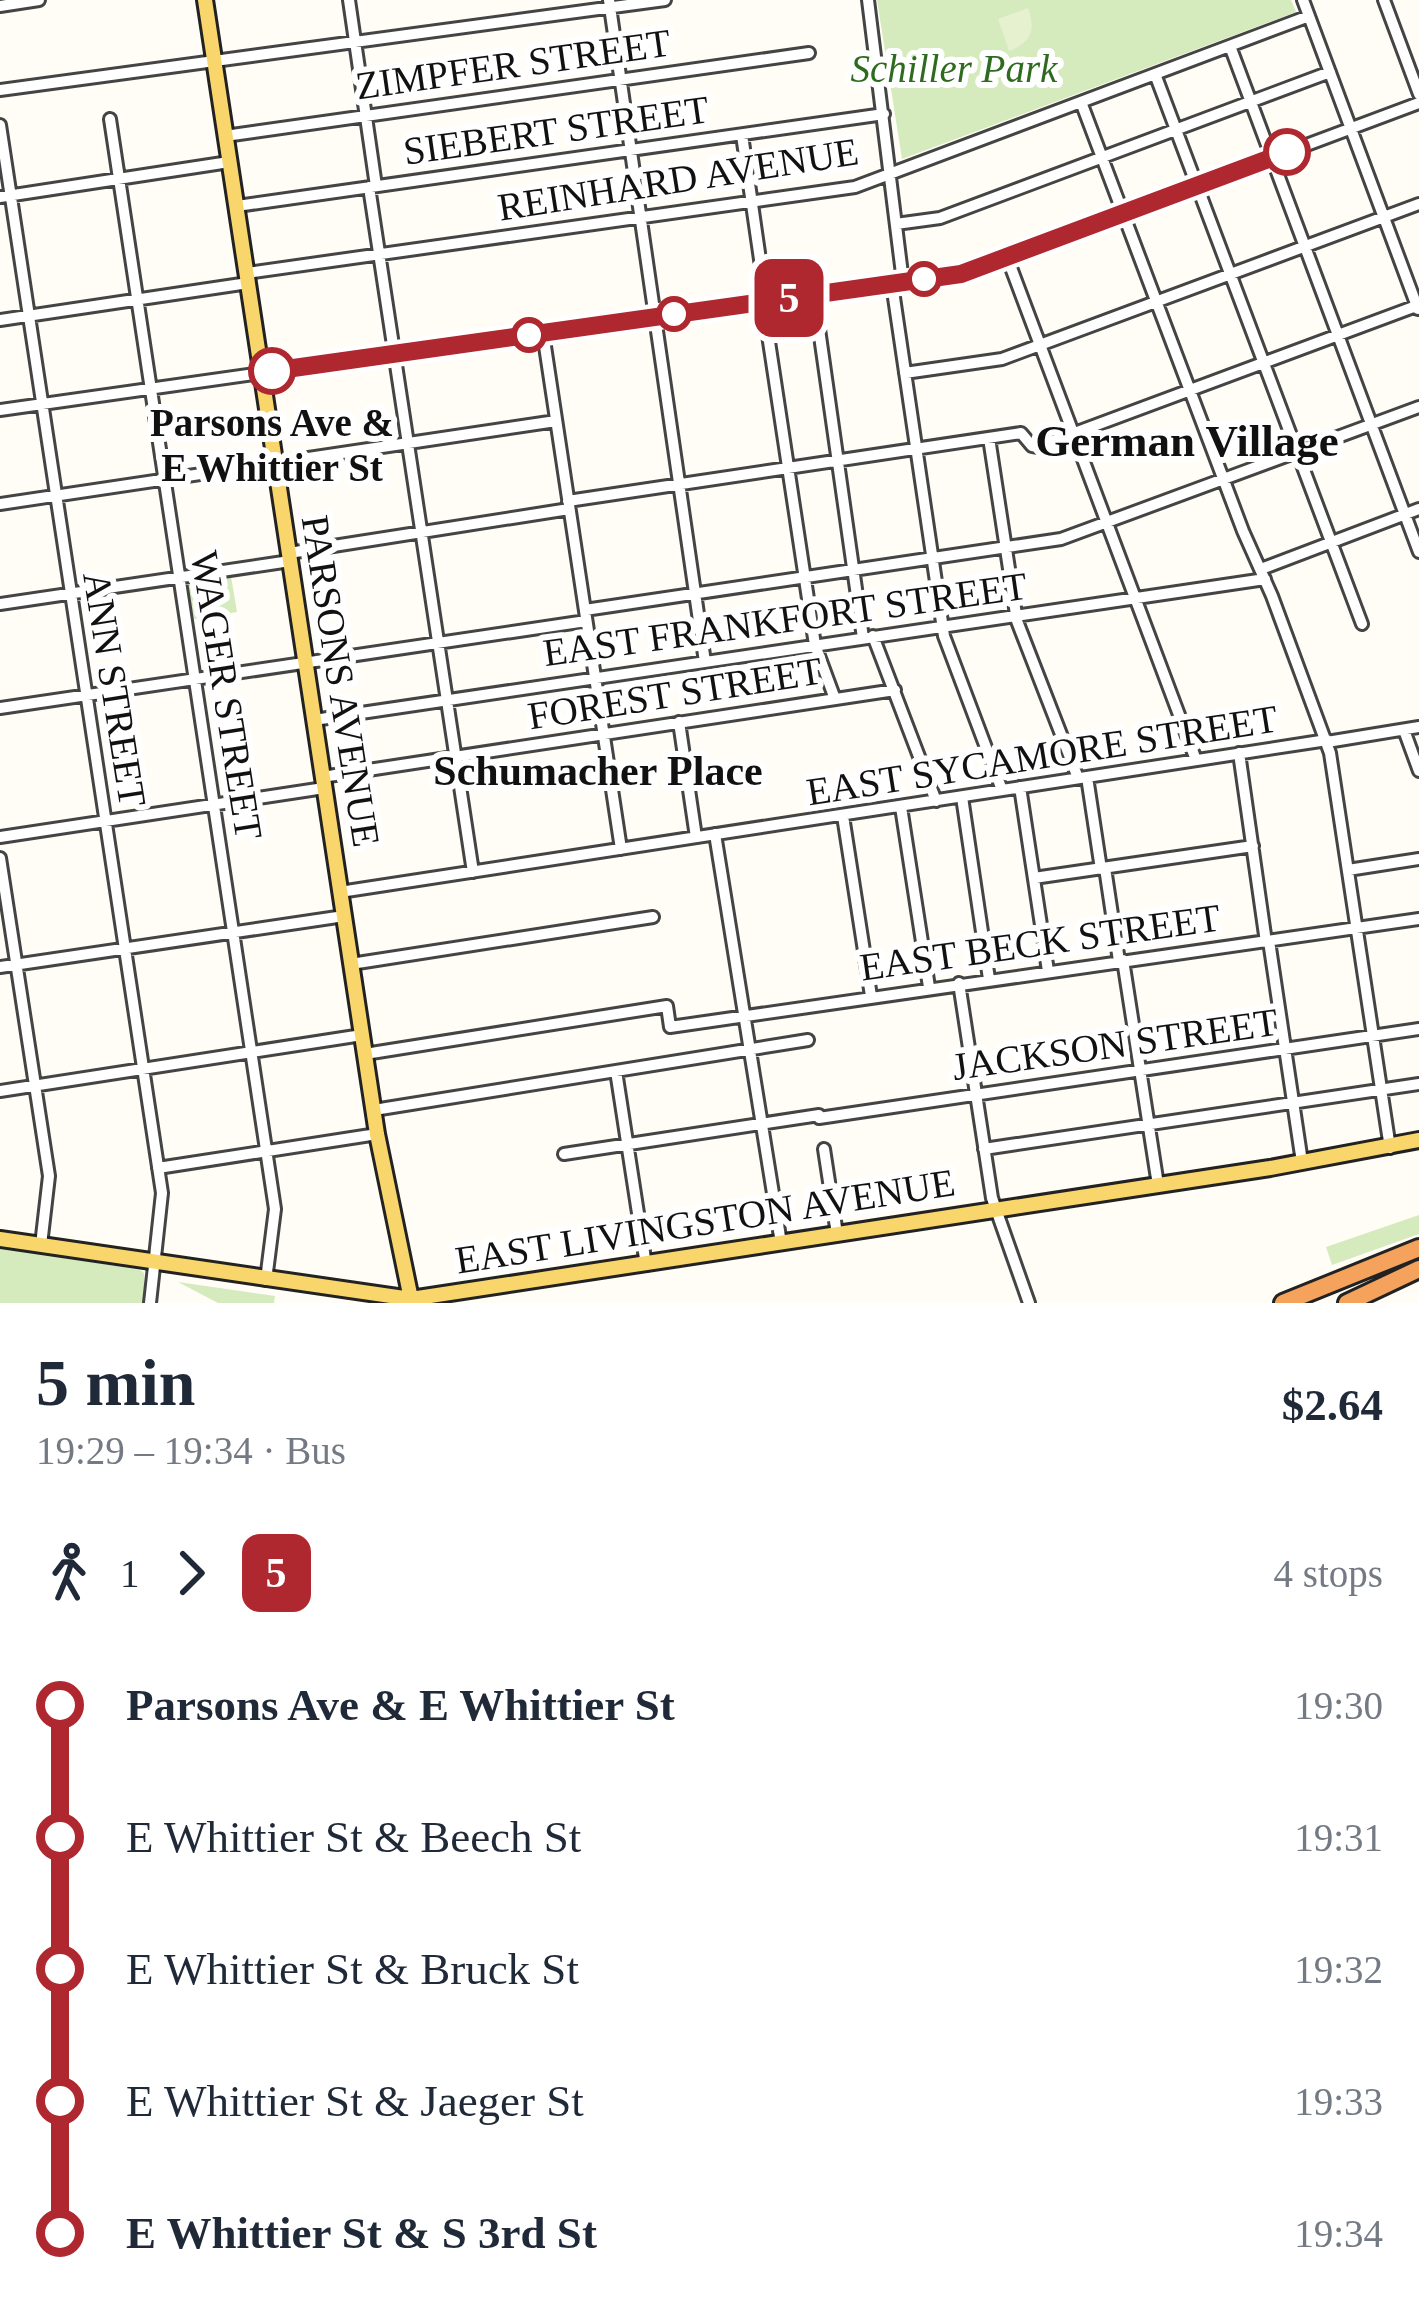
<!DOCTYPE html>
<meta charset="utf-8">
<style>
body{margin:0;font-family:"Times New Roman",serif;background:#f6f6f7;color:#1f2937;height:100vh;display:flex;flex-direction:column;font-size:45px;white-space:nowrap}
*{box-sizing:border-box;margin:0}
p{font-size:39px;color:#747a83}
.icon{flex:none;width:66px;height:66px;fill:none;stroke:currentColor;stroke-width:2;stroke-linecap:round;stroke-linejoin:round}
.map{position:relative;height:1303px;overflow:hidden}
.drawer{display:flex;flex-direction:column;background:#fff;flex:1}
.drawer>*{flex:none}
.badge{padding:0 24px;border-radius:18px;font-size:42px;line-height:78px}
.map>.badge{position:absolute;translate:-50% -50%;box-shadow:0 0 0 6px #fff}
.legs{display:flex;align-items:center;gap:18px;height:132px;padding:0 36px;font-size:39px}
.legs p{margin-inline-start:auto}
.head{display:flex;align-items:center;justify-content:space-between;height:204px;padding:0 36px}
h1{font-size:66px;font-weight:700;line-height:90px}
ul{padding:0 36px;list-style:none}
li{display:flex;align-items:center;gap:42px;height:132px;font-size:45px}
li i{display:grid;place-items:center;width:18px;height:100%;margin:0 15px;background:currentColor}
li i::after{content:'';width:30px;height:30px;margin:-15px;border:9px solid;border-radius:50%;background:#fff}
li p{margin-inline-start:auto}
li:first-child i{background:linear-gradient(#0000 50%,currentColor 0)}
li:last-child i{background:linear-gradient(currentColor 50%,#0000 0)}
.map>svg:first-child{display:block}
.green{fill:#d5ebbd}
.pitch{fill:#e6f2cf}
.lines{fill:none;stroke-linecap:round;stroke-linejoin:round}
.minor-casing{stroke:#444;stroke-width:16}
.major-casing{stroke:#222;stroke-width:20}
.highway-casing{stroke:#222;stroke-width:22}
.minor{stroke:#fff;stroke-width:10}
.major{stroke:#f9d66b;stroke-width:14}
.highway{stroke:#f5a25d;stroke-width:16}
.line-1-casing{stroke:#fff;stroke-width:27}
.line-1{stroke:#af272f;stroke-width:18}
.stop-1-dot{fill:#fff;stroke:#af272f;stroke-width:6}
.labels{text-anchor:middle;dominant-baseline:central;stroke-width:12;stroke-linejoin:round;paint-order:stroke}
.street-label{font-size:39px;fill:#111;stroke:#fff}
.park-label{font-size:39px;font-style:italic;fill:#2f6b1f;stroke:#fff}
.stop-label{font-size:39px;font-weight:bold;fill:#111;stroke:#fff}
.neighbourhood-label{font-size:42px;font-weight:bold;fill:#111;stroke:#fff}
.quarter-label{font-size:45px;font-weight:bold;fill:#111;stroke:#fff}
</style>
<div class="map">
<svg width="1419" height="1303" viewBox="0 0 1419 1303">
<rect width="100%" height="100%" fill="#fffdf5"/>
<path class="green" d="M877,0H1291L1296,12L902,159Z
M231,576L237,612L194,619L186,583Z
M1419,1215V1234L1332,1265L1326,1247Z
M0,1247L140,1270L144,1273L145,1303H0Z
M178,1282L275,1296L274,1303H218Z"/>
<path class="pitch" d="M1028,8C1036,31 1031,42 1009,51L998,19Z"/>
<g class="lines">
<g class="minor-casing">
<path id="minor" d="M349,0L376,186
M609,0L705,662
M868,0L903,282
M1303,0L1418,309
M1384,0L1419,94
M0,6L39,0
M1230,46L1419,552
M1155,74L1362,624
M0,90L665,0
M1081,102L1243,531L1272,596L1330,753L1390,1148
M110,119L275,1209L266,1280
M0,125L162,1193L150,1303
M742,135L766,301
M225,136L809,53
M369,187L473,872
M0,197L229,162
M237,206L884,114
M896,224L940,218L1330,72
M1007,257L1196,760
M247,273L855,187L1309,16
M892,284L944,636L1002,790
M814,294L863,638
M763,302L815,645L835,699
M0,320L248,283
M543,333L621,849
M905,373L1002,359L1419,204
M0,410L961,274L1419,103
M989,438L1017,621L1078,778
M568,501L1021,433L1032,446L1037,447L1419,305
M0,504L556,421
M289,553L569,509
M1261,569L1419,509
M0,604L290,561
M585,610L1061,539L1419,407
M873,636L936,801
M0,708L586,621
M314,720L1265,579
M679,722L696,837
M1404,730L1419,771
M1327,742L1419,727
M1239,753L1266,942
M322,777L895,690
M1087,777L1101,869
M1020,787L1048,971
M962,797L989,979
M901,807L929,987
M843,816L871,996
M715,834L781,1243
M0,837L324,788
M0,858L49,1176L41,1245
M1105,868L1119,961
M1348,870L1419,859
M1034,878L1253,846
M340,892L1327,740
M1269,941L1302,1162
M1123,960L1158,1185
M351,964L653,917
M0,967L344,916
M959,983L992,1198L1029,1303
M365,1054L667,1006L670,1027L1419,919
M616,1071L646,1265
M0,1091L362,1035
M374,1110L808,1040
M819,1118L1419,1029
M824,1149L837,1234
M984,1149L1419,1084
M564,1154L819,1115
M158,1168L377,1134"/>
</g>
<g class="major-casing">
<path id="major" d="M205,0L377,1134L411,1299
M0,1239L411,1299L1270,1168L1419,1140"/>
</g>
<g class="highway-casing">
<path id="highway" d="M1283,1303L1419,1248
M1347,1303L1419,1269"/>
</g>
<use href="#minor" class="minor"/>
<use href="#major" class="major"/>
<use href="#highway" class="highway"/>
</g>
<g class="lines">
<g class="line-1-casing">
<path id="line-1" d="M272,371L961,274L1287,152"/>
</g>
<use href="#line-1" class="line-1"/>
</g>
<g class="stop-1-dot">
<circle cx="1287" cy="152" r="21"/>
<circle cx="924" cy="279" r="15"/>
<circle cx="674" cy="314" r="15"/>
<circle cx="529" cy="335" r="15"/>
<circle cx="272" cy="371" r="21"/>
</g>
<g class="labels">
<g class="street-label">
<text transform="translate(513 64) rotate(-8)">ZIMPFER STREET</text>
<text transform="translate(556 130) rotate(-8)">SIEBERT STREET</text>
<text transform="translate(678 179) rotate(-9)">REINHARD AVENUE</text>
<text transform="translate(785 619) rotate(-8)">EAST FRANKFORT STREET</text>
<text transform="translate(341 681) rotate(81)">PARSONS AVENUE</text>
<text transform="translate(115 689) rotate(81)">ANN STREET</text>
<text transform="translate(675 693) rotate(-9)">FOREST STREET</text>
<text transform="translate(227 695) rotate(81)">WAGER STREET</text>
<text transform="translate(1042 755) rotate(-9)">EAST SYCAMORE STREET</text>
<text transform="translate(1040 942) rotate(-8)">EAST BECK STREET</text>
<text transform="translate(1115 1044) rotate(-8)">JACKSON STREET</text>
<text transform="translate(705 1221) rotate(-9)">EAST LIVINGSTON AVENUE</text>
</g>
<g class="park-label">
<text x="954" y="68">Schiller Park</text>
</g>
<g class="stop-label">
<text x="272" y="422">Parsons Ave &amp;<tspan x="272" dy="45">E Whittier St</tspan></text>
</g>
<g class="neighbourhood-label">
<text x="598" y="771">Schumacher Place</text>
</g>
<g class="quarter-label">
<text x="1187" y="441">German Village</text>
</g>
</g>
</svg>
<b class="badge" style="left:789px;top:298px;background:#af272f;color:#fff">5</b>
</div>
<section class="drawer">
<div class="head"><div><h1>5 min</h1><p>19:29 – 19:34 · Bus</p></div><b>$2.64</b></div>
<div class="legs"><svg class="icon" aria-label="walk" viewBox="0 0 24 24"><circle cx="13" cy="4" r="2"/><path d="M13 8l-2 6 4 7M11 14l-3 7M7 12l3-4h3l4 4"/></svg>1<svg class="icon" aria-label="forward" viewBox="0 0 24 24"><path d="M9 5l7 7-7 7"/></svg><b class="badge" style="background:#af272f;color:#fff">5</b><p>4 stops</p></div>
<ul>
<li><i style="color:#af272f"></i><b>Parsons Ave &amp; E Whittier St</b><p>19:30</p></li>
<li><i style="color:#af272f"></i><span>E Whittier St &amp; Beech St</span><p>19:31</p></li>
<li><i style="color:#af272f"></i><span>E Whittier St &amp; Bruck St</span><p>19:32</p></li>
<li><i style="color:#af272f"></i><span>E Whittier St &amp; Jaeger St</span><p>19:33</p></li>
<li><i style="color:#af272f"></i><b>E Whittier St &amp; S 3rd St</b><p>19:34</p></li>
</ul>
</section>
